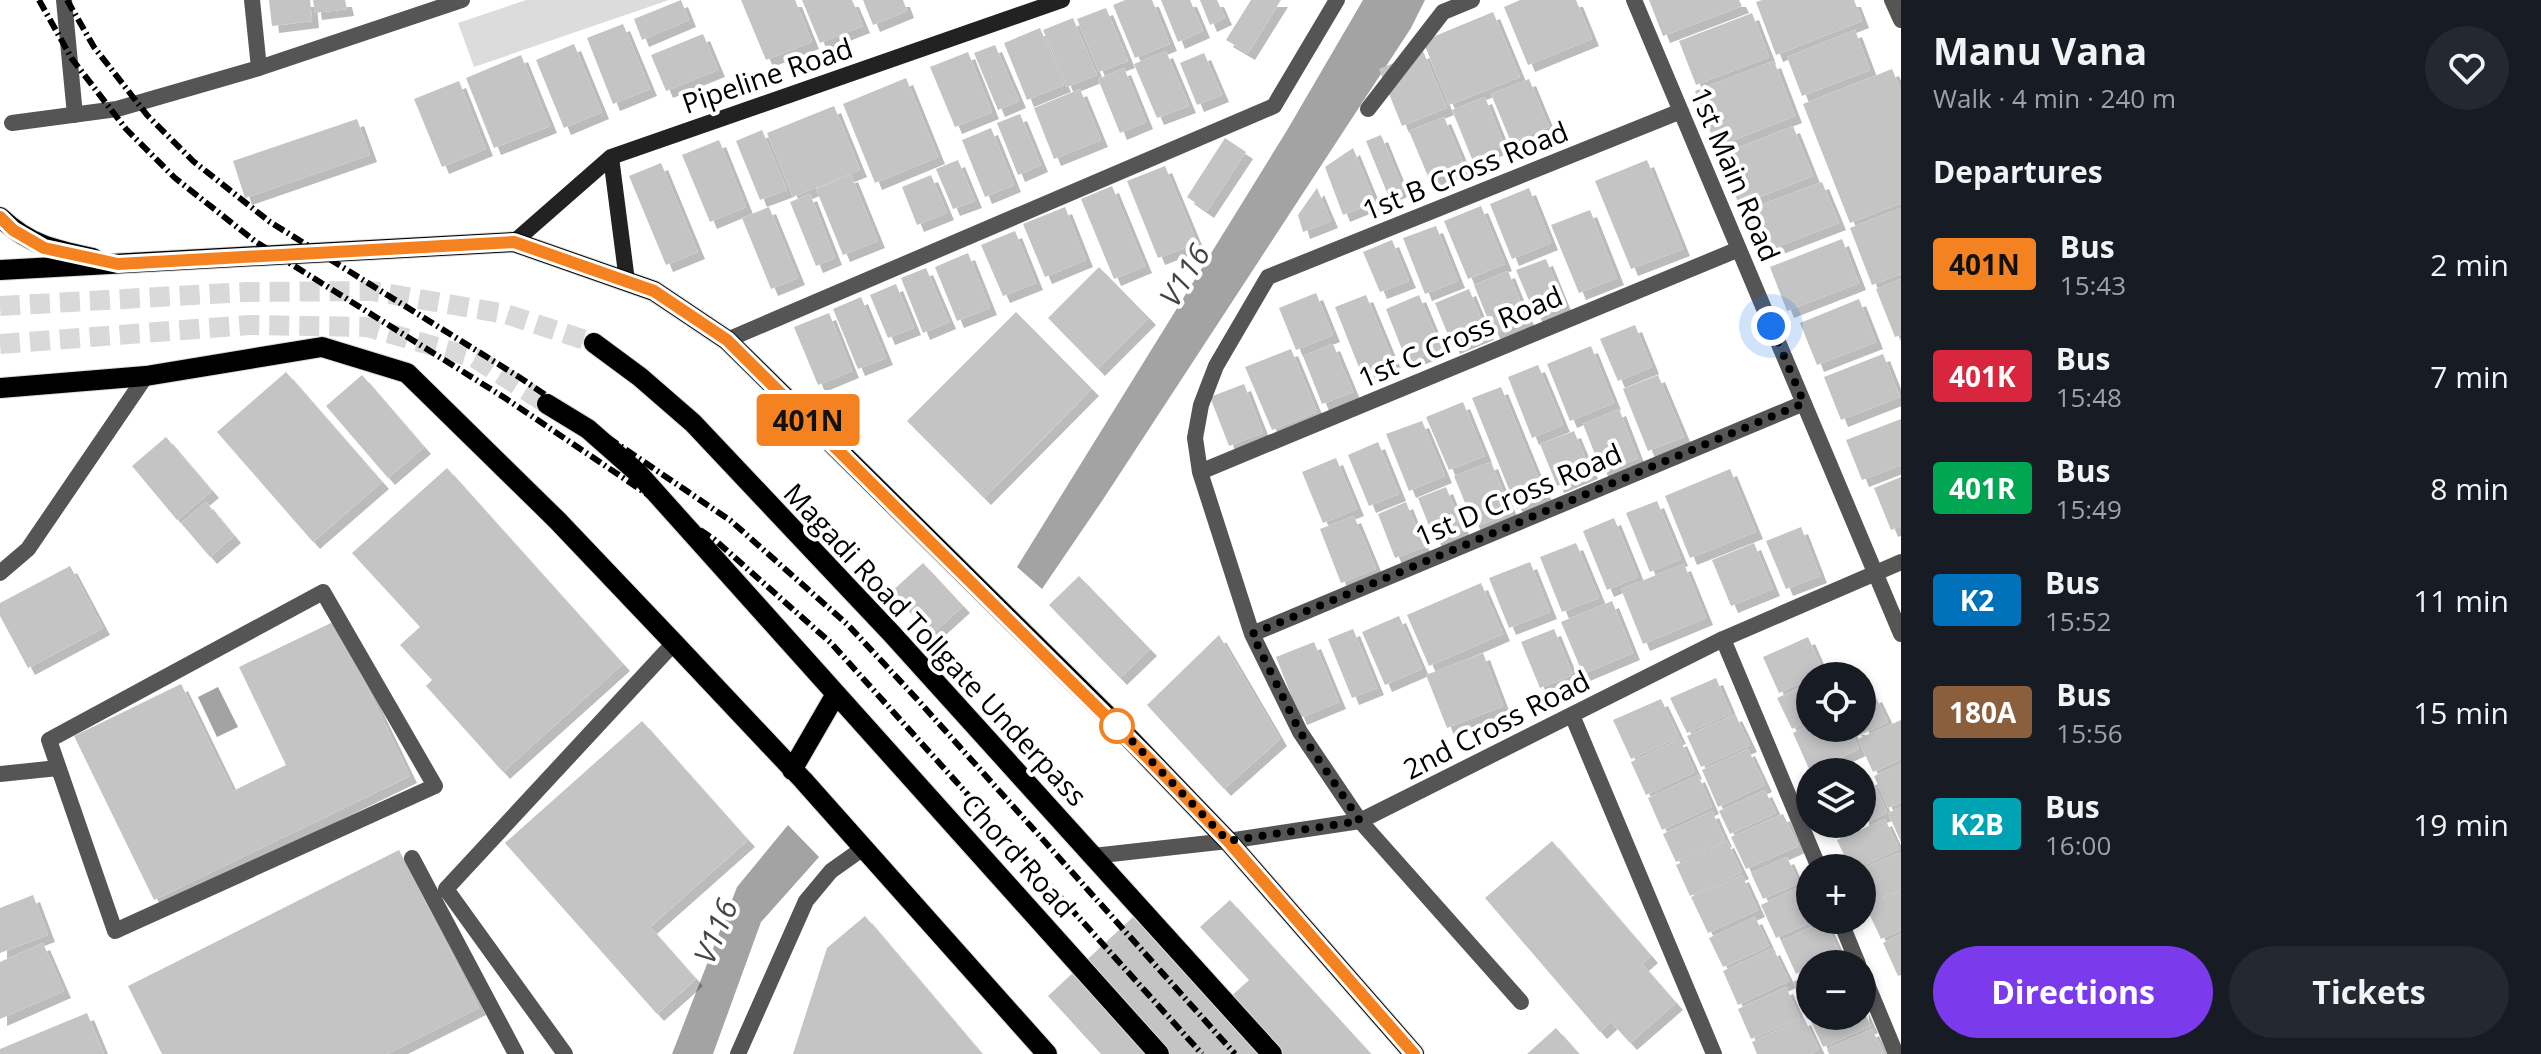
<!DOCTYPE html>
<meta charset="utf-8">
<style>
body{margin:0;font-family:"Open Sans",sans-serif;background:#242831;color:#f1f3f6;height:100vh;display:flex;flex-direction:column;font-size:30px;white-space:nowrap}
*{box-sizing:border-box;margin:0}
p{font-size:26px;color:#9ea1a6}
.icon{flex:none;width:44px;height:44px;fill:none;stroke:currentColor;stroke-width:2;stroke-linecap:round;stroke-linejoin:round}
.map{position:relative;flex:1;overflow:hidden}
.drawer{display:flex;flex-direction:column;background:#171b24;width:640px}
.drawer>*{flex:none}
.badge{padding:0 16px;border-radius:6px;font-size:28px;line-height:52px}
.fabs{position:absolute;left:1796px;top:662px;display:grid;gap:16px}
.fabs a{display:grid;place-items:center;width:80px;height:80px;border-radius:50%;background:#171b24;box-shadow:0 4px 12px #0003;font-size:40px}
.you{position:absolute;width:40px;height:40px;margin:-20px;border:6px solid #fff;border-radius:50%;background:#1a73e8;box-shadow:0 0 0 12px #1a73e833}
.map>.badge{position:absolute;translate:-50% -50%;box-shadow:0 0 0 4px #fff}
h2{padding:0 32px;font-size:30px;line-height:72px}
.round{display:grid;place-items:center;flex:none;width:84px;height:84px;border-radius:42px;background:#242831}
.headline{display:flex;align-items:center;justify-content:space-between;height:136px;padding:0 32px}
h1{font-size:38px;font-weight:700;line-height:60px}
.cta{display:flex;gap:16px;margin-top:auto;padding:16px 32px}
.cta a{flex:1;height:92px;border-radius:48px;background:#7c3aed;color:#fff;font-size:32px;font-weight:700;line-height:92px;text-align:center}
.cta a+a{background:#242831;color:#f1f3f6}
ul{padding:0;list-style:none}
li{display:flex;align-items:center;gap:24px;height:112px;padding:0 32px}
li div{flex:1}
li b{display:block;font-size:30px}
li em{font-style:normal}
li .badge{min-width:88px;font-weight:700;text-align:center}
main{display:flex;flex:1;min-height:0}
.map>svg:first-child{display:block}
.green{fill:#dcdcdc}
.water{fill:#a3a3a3}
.building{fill:#c4c4c4;filter:url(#shadow)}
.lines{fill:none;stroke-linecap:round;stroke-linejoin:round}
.primary-tunnel{stroke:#d9d9d9;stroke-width:20;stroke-dasharray:20 10;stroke-linecap:butt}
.primary-casing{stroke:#dbdbdb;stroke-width:22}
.service{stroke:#555;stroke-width:16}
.minor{stroke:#555;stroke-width:16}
.secondary{stroke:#222;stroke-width:16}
.primary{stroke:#000;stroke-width:20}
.rail{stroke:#000;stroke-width:6;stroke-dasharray:12 4 2 4;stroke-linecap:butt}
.line-casing{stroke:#fff;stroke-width:18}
.line{stroke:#f58220;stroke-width:12}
.walk{stroke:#000;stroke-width:8;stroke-dasharray:0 14.4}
.stop-dot{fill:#fff;stroke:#f58220;stroke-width:4}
.labels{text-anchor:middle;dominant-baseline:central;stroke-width:8;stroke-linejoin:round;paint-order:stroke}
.street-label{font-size:28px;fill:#000;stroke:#fff}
.water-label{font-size:30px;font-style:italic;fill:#444;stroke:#fff}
</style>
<main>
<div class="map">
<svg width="1901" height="1054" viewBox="0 0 1901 1054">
<defs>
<filter id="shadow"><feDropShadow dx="7" dy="7" stdDeviation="0" flood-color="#0004"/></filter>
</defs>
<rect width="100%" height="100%" fill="#fff"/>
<path class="green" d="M526,0H669L474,67L458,23Z"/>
<path class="water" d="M1363,0H1425L1411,28L1102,501L1042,589L1017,567L1286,132Z
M218,687L238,727L217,737L198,697Z
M788,825L819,857L761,922L713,1054H672L737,887Z"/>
<path class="building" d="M269,0H310L312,21L272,26Z
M313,0H345L347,9L315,13Z
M681,0L689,20L642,40L634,19Z
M741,0H795L812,42L766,60Z
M802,0H852L863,26L820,43Z
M863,0H903L907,11L873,25Z
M1125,0H1152L1170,44L1135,58L1113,5Z
M1161,0H1190L1203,31L1178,42Z
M1200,0H1217L1225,18L1210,25Z
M1251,0H1281L1248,53L1226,40Z
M1520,0H1576L1592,39L1528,65L1504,7Z
M1649,0H1739L1742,6L1663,36Z
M1762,0H1854L1862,21L1776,55L1756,2Z
M1106,8L1128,61L1099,72L1077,19Z
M1493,12L1520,77L1449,105L1423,41Z
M1752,13L1769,57L1696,85L1679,41Z
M1073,18L1097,75L1067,87L1043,30Z
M623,24L650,89L613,104L587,38Z
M1040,28L1064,85L1027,100L1004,43Z
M1855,30L1870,70L1802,96L1787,57Z
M703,34L718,70L666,91L651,55Z
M574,44L602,112L564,128L536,60Z
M995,45L1019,101L998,110L974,53Z
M1166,51L1189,106L1157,118L1134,64Z
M1423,51L1447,108L1402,126L1379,69Z
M968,52L992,112L955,127L930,67Z
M1204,53L1222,95L1197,105L1180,63Z
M521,55L550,126L494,148L466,78Z
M1774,61L1795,116L1716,147L1695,91Z
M1124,68L1146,122L1120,133L1098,79Z
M1892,69L1901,91V203L1850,223L1803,104Z
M906,78L938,157L875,183L843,104Z
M1529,79L1549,127L1511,142L1491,94Z
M459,81L486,149L442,167L414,99Z
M1080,89L1101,140L1054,159L1034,108Z
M1485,97L1504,145L1472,159L1452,110Z
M834,106L860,170L793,197L767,133Z
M1020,114L1041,165L1018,175L997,123Z
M1444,117L1465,167L1430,181L1409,131Z
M357,119L370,155L245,198L233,161Z
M1793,126L1813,176L1739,205L1720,155Z
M991,128L1014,185L985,197L962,140Z
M762,130L787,190L760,200L736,141Z
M1381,135L1403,189L1388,195L1366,141Z
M1225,138L1246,152L1207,211L1187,197Z
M719,140L746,207L710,222L682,155Z
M1353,148L1375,202L1343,215L1325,167Z
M958,160L975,201L953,209L936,169Z
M1647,160L1683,249L1631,269L1595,181Z
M661,163L698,252L666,265L629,176Z
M1165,166L1197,243L1158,258L1127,181Z
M851,175L878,241L843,255L816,189Z
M931,175L947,213L917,225L902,187Z
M1822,182L1839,223L1761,253L1745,211Z
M1112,186L1145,266L1114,279L1081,199Z
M1317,188L1331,221L1303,232L1298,215Z
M1529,188L1551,243L1512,259L1490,204Z
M810,194L835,258L816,266L790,202Z
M1481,206L1505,264L1468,279L1444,221Z
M769,207L798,278L771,289L742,218Z
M1065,207L1086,260L1045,277L1023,224Z
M1901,208V274L1872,285L1850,228Z
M1590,210L1617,278L1579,293L1551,225Z
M1436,226L1458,281L1425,294L1403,238Z
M1015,231L1036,283L1003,296L981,245Z
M1842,239L1859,283L1787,311L1770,267Z
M1392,240L1409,281L1380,292L1363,252Z
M968,253L990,308L957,321L935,267Z
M1546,259L1565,306L1536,317L1516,270Z
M1099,267L1149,318L1098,369L1048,318Z
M926,268L949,322L923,333L901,278Z
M1508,271L1528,321L1494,334L1474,285Z
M1901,279V335L1895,337L1876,289Z
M896,284L914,328L888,338L870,295Z
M1469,289L1487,333L1453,347L1435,303Z
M1316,293L1333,335L1296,350L1279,308Z
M1366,295L1396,367L1364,380L1335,307Z
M1419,295L1441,348L1407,362L1386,309Z
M861,297L886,358L858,369L833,309Z
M1859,299L1876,342L1817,365L1800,323Z
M1016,312L1092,389L984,498L907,421Z
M829,313L852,371L818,385L794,327Z
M1635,325L1652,367L1618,381L1600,339Z
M1333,344L1353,392L1322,404L1303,356Z
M1591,346L1614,403L1570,421L1547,364Z
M1291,349L1317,412L1272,430L1245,367Z
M1883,354L1900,397L1841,420L1824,377Z
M1538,365L1563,425L1532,438L1508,377Z
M286,372L382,482L313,542L217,432Z
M362,375L424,447L388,478L326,406Z
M1658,375L1684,437L1648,451L1623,389Z
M1244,384L1263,433L1229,446L1210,397Z
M1501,387L1546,497L1517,509L1472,398Z
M1463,402L1485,456L1449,470L1426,417Z
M1619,409L1638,458L1602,472L1583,424Z
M1901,419V465L1862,480L1846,440Z
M1422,421L1445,476L1409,491L1386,434Z
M1574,431L1591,472L1557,486L1540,444Z
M166,437L212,491L177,520L132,466Z
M1378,442L1399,494L1369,506L1348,455Z
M1336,458L1357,509L1323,523L1302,472Z
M1491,462L1511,512L1475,527L1454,476Z
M447,468L623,664L503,772L426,686L432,680L400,645L420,627L352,553Z
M1730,469L1756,532L1690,558L1665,496Z
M1901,477V526L1891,530L1874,488Z
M1446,487L1463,530L1435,541L1418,498Z
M1657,501L1681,559L1650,572L1626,513Z
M206,502L234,536L210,557L181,523Z
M1406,502L1424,547L1395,558L1378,514Z
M1354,516L1376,569L1341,583L1320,529Z
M1614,518L1638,577L1607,590L1583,531Z
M1801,527L1820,576L1786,589L1766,541Z
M1576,543L1599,598L1562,612L1540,557Z
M1754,543L1773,589L1731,606L1712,560Z
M1530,562L1550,612L1509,628L1489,578Z
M923,563L963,606L931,635L891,592Z
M1684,564L1706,618L1643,644L1621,589Z
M70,566L103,628L28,668L0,616V603Z
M1079,576L1150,649L1120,678L1049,605Z
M1481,583L1503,634L1429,666L1407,615Z
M1612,601L1633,653L1583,674L1561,622Z
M1399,616L1422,669L1385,685L1362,632Z
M335,621L410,776L154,900L74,736L181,684L233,791L286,765L239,667Z
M1353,629L1377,688L1352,698L1328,639Z
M1554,629L1573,675L1540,688L1521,642Z
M1219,635L1280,739L1224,789L1147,705Z
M1808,637L1824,673L1810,676V679L1779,693L1763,657Z
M1314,642L1339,702L1300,718L1276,657Z
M1483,653L1503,706L1447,728L1426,675Z
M1716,678L1731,713L1687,733L1670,698Z
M1810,683V721L1792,729L1777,698Z
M1875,695L1888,722L1858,736L1854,728H1862V701Z
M1661,699L1679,737L1631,759L1613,720Z
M1735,714L1750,745L1701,767L1687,736Z
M1901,720V759L1873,772L1858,739Z
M642,721L748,840L650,927L696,979L657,1014L505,843Z
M1810,725V728H1850L1859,749L1810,771L1793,733Z
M1680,739L1695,772L1646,795L1631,762Z
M1748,749L1765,785L1718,807L1702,770Z
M1901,764V802L1888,808L1874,776Z
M1698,775L1712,807L1662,830L1648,798Z
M1871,777L1887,813L1836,836L1830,824H1862V781Z
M1765,790L1776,813L1730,834L1719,811Z
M1901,807V842L1888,813Z
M1712,811L1725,840L1676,862L1663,834Z
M1783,814L1798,846L1746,869L1731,837Z
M1885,819L1899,849L1858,868H1850L1837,840Z
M1552,841L1651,956L1642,964L1676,1003L1630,1043L1611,1022L1600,1032L1485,898Z
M1727,841L1742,872L1690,896L1676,865Z
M399,850L479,1008L387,1054H162L128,986Z
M1901,852V889L1866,905L1862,897V869Z
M1787,857L1799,883L1763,899L1751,873Z
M1742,875L1758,910L1708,933L1691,897Z
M1810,882V920H1816L1776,938L1761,905Z
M1901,891V930L1881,939L1866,907Z
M33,895L48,935L0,953V908Z
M1230,900L1371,1054H1101L1048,996L1133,917L1217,1009L1249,980L1200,927Z
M865,916L982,1054H793L827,948Z
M1755,917L1769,946L1723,967L1709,938Z
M1825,921L1840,954L1818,964H1810V968L1796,974L1781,941Z
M1901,934V975L1898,976L1883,943Z
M43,943L64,991L0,1019V962Z
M1773,948L1789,981L1738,1005L1723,971Z
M1810,974V1012L1807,1014L1793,982Z
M1786,987L1800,1018L1751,1039L1738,1009Z
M1862,1007L1871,1026L1823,1047L1809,1017L1862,1016Z
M87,1013L104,1054H0V1049Z
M1804,1018L1819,1050L1810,1054H1757L1752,1042Z
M1556,1028L1579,1054H1527Z
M1872,1029L1884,1054H1829L1827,1049Z"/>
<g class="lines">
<path class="primary-tunnel" d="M0,306L246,292L372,291L506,314L594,343
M0,344L249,325L367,327L475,358L547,404"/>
<g class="primary-casing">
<path id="primary" d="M0,217C29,245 55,250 93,258
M0,270L514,242L654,291L727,340L1110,718L1228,841L1414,1054
M594,343L640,377L693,423L892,634L1272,1054
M0,388L146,376L322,347L407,373L557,520L674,643L803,780L1047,1054
M547,404L588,429L638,473L1159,1054
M792,770L836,694"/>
</g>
<path class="service" d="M0,573L28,549L146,376
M1360,821L1521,1002
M412,858L516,1054
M565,1054L446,889L674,643"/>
<path class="minor" d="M64,0L75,115
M1634,0L1901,634
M1892,0L1901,20
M259,68L462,0
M1368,109L1443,12L1472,0
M12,123L117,109L259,68L252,0
M727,340L1274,106L1337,0
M1200,472L1739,249
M323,592L435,786L115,931L49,740Z
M1252,634L1804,403
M1723,639L1819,868
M1572,715L1714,1054
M0,774L58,768
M1360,821L1300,732L1252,634L1200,472L1195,438L1201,405L1216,366L1268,277L1681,111
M1093,856L1228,841L1360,821L1723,639L1901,562
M1840,920L1858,964
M1862,972L1896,1054
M738,1054L806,901L831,871L862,849"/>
<path class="secondary" d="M611,157L627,281
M514,242L611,157L1062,0"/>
<use href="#primary" class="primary"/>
<path class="rail" d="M39,0L72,59L126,129L175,178L256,242L505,398L715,540L831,643L1202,1054
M67,0L94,47L147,115L193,161L270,222L519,377L731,521L848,625L916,698L1235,1054"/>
</g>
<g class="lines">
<g class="line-casing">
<path id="line" d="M0,217L13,230L44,248L118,264L514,242L654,291L727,340L1149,759L1228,841L1414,1054"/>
</g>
<use href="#line" class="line"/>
<path class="walk" d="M1117,726L1110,718L1228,841L1360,821L1300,732L1252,634L1804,403L1771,326"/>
</g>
<circle class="stop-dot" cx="1117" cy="726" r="16"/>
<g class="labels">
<g class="street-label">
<text transform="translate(767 75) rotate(-19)">Pipeline Road</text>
<text transform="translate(1465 170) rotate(-22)">1st B Cross Road</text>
<text transform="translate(1736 174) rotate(67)">1st Main Road</text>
<text transform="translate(1460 336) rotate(-23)">1st C Cross Road</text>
<text transform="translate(1518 494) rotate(-23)">1st D Cross Road</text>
<text transform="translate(936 644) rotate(47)">Magadi Road Tollgate Underpass</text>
<text transform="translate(1496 724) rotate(-27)">2nd Cross Road</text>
<text transform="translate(1019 855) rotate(48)">Chord Road</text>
</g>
<g class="water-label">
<text transform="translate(1184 275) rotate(-58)">V116</text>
<text transform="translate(715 931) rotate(-67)">V116</text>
</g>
</g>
</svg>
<div class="fabs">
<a><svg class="icon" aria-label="locate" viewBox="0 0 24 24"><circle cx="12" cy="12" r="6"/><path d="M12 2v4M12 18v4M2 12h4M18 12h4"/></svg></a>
<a><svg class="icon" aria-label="layers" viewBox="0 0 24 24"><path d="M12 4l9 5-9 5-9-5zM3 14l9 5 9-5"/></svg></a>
<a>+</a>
<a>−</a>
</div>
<div class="you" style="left:1771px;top:326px"></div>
<b class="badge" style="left:808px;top:420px;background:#f58220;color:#111">401N</b>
</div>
<section class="drawer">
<div class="headline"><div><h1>Manu Vana</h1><p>Walk · 4 min · 240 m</p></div><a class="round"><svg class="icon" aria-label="heart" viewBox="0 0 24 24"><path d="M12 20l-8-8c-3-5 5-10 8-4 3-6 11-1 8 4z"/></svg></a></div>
<h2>Departures</h2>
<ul>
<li><span class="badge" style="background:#f58220;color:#111">401N</span><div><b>Bus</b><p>15:43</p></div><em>2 min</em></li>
<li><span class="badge" style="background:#d7263d;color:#fff">401K</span><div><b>Bus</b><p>15:48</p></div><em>7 min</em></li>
<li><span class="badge" style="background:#00a651;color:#fff">401R</span><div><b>Bus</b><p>15:49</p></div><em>8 min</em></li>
<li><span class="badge" style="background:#0072bc;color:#fff">K2</span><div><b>Bus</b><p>15:52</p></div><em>11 min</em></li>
<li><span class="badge" style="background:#8b5e3c;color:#fff">180A</span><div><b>Bus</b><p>15:56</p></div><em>15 min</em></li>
<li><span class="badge" style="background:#00a3b4;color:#fff">K2B</span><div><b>Bus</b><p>16:00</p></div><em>19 min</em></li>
</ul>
<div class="cta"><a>Directions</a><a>Tickets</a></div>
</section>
</main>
